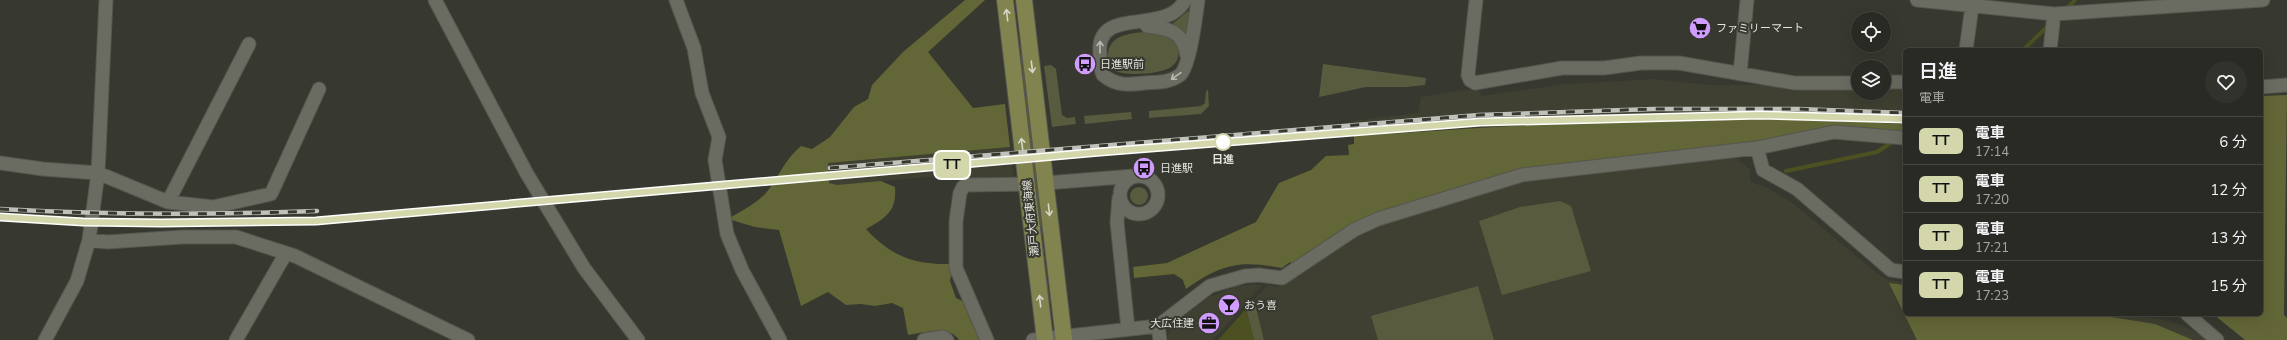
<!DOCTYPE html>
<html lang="ja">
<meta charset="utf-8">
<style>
body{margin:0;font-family:"Nunito Sans","Noto Sans JP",sans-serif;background:#31322b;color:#f1f3f6;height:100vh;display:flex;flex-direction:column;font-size:15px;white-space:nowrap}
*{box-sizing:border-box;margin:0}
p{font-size:13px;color:#a5a7a6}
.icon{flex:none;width:22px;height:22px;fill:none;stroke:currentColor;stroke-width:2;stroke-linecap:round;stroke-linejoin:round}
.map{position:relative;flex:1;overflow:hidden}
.side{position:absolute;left:1903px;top:48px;width:360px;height:268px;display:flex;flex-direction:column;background:#292a23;border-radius:6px;box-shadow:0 4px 16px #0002,0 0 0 1px #454641}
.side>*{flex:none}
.badge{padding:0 8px;border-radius:6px;font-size:14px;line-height:26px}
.fabs{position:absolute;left:1851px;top:12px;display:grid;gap:8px}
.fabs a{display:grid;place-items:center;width:40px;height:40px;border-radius:50%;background:#292a23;box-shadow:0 4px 16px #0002,0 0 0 1px #454641;font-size:20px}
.map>.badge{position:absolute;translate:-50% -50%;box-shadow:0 0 0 2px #fff}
.round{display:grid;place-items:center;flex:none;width:42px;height:42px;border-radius:21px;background:#31322b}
.headline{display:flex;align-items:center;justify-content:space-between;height:68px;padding:0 16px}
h1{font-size:19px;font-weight:600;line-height:30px}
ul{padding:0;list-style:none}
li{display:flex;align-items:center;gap:12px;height:48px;padding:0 16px;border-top:1px solid #454641}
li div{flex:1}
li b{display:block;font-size:15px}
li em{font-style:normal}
li .badge{min-width:44px;font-weight:700;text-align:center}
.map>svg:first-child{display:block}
.built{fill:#3f4031}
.green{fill:#585b3d}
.forest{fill:#636636}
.water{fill:#4d5020}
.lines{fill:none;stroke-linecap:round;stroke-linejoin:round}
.stream{stroke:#4d5020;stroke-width:4}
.minor-casing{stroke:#55564f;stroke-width:15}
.major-casing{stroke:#55564f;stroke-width:18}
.minor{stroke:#6a6b61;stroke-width:13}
.major{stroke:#81844e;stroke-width:16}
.rail-casing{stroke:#c0c1bb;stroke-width:4.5}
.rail{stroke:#37382f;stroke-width:3;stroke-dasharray:9;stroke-linecap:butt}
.oneway{stroke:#d4d6c8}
.oneway2{stroke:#b9bab2}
.line-casing{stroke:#fff;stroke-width:9}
.line{stroke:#d4d7ab;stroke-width:6}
.stop-dot{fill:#fff;stroke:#d4d7ab;stroke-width:2}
.labels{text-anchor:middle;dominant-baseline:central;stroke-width:4;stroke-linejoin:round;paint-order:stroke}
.poi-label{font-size:11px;fill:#e3e4de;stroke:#37382f;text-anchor:start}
.stop-label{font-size:11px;font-weight:bold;fill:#e3e4de;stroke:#37382f}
.street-label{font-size:11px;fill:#e3e4de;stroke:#37382f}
</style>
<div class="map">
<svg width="2287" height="340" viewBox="0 0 2287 340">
<rect width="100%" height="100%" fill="#37382f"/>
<path class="built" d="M1655,79L1710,85H1767L1795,92L1801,88L1858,87V93H1884V87H1905V124L1760,118L1557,123L1354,136L1352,121L1418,113L1421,97L1478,88L1481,96L1566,84Z
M1010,147L1014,179L959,180L942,176L837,185L829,183L828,163Z
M1724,157L1738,159L1750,170V182L1766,187L1794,204L1879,275L1888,280L1905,282V314H2122L2160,319L2178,324L2192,330L2207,340H1264L1254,300L1268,285L1277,287L1302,269L1372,225L1518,180Z
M1252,284L1262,285L1213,340H1168V334L1172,325L1206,299L1234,287Z"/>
<path class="green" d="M1188,11L1191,12L1186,36L1171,25Z
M1019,17L1039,174L1042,237L1050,302L1047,303L1023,99Z
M1160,31L1172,37L1179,48C1179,56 1178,62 1171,67C1162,74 1124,77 1114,70C1109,66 1107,59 1108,53C1111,30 1142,33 1160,31Z
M1323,64L1426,78L1425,85L1407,87H1366L1319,97Z
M1051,65L1056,69L1062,115L1067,118L1075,117L1076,124L1052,127L1044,66Z
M1208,90L1209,106L1201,114L1149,118V111L1201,106L1205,103L1206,91Z
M1131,112L1132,119L1085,124L1084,116Z
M1130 196a9 9 0 1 1 18 0a9 9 0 1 1-18 0Z
M1560,201L1571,206L1591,271L1502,295L1479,221L1520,207Z
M1478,286L1494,340H1378L1371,316Z
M1254,300L1264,340H1254L1246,309Z"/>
<path class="forest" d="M965,0H985L928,52L973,108L1005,104L1010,147L828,163L829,183L837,185L881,181L895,187C897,212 885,218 866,229C892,257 915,265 953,264L950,281L956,298L967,303L982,340H959C950,325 922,333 908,335L903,308L892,303L875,306L861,304L846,305L828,292L801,306L779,230L755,227L728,219C741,211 756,204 766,193C779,177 784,160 801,146L812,149L830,137L854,107L868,99L872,85L903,52Z
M2287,95L2284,315L2287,318V340H2245L2213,314H2261V96Z
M1760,118L1905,124V135L1834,128L1758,143L1519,171L1382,213L1293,265L1290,262L1282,268C1240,260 1221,264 1186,289L1183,280L1174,274L1134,278L1133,267L1167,263L1256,222L1279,183L1311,170L1326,156L1349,155L1348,145L1354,144V136L1557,123Z
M1889,283L1905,285V314H2092L2155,324L2193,340H1917Z"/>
<path class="water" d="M1246,309L1254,340H1218Z"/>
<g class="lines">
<path class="stream" d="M2066,9L2075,0
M2023,50L2049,25
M1786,171L1877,152L1895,140"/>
<g class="minor-casing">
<path id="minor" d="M435,0L527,174L584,268L638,340
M676,0L694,48L702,93L719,137L715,160L727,234L742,270L780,340
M1185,0C1167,37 1095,4 1100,54C1100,61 1100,69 1103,75C1116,86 1128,85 1144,83C1156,82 1170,83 1180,75C1190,66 1196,15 1198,0
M1476,0L1468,75L1470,80L1475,83L1562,68H1604L1641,63H1679L1794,83H1858
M1917,0L2054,14L2263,0
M1147,26C1169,29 1183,30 1187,56
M1966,50L1972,6
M2050,50L2054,14
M1740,74L1747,0
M1884,82H1905
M2261,87L2287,85
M1757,148L1763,170L1797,189L1891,270L1905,272
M0,163L43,169L98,173L168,202L213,207L271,194L319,89
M1120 195a19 19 0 1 1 38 0a19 19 0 1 1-38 0Z
M1046,183L1134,176
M1119,198L1117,222L1128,329
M168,202L249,44
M89,240L107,242L183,237H236L295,256L468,340
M2187,314L2217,340
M1158,326L1160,340
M45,340L77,281L89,240L98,173L106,0
M236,340L286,253
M924,340L943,337L947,340
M987,340L956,268V221L960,193L963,187L967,185L1027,184
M1033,340L1158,326L1210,286L1245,276L1259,275L1282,278L1354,230L1378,219L1522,175L1757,148L1834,132L1905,138"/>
</g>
<g class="major-casing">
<path id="major" d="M1005,0L1045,340
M1024,0L1064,340"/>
</g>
<use href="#minor" class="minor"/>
<use href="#major" class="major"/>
<g class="rail-casing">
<path id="rail" d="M830,168L1479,115L1654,109H1798L1905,113
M831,176L1480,122L1760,115L1905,119
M0,209C106,215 211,215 317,211
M0,217L161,223L316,221"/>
</g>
<use href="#rail" class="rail"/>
</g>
<defs><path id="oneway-shaft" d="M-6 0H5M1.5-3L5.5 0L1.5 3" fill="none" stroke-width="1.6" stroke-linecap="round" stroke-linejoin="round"/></defs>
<g class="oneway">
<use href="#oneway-shaft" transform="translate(1007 15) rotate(-97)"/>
<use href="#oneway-shaft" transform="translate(1032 67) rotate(83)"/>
<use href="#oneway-shaft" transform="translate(1022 144) rotate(-97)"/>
<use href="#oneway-shaft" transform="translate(1049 210) rotate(84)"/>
<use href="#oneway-shaft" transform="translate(1040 301) rotate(-97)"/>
</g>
<g class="oneway2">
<use href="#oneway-shaft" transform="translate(1100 47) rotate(-89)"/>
<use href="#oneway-shaft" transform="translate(1176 76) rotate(145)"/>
</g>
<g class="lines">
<g class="line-casing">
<path id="line" d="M0,217L83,222L161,223L316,221L1100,152L1480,122L1760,115L1905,119"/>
</g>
<use href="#line" class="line"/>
</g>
<defs>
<g id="supermarket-disc" transform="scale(1.15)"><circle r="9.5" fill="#d09dff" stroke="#37382f"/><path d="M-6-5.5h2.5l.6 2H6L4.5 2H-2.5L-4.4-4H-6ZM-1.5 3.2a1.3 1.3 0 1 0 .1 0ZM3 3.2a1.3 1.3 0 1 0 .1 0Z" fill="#111"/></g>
<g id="bus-disc" transform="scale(1.15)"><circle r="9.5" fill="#d09dff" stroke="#37382f"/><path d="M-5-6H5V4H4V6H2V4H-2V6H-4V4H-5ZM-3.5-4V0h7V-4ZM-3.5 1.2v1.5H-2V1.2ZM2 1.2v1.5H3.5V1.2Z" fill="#111"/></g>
<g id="bar-disc" transform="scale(1.15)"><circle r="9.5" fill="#d09dff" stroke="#37382f"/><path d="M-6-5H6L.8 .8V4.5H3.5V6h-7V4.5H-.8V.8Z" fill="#111"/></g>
<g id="office-disc" transform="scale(1.15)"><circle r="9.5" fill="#d09dff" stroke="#37382f"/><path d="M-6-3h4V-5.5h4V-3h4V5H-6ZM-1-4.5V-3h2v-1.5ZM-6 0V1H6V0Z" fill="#111"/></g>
</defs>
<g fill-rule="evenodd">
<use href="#supermarket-disc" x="1700" y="28"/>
<use href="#bus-disc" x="1085" y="64"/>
<use href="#bus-disc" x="1144" y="168"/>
<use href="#bar-disc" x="1229" y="305"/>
<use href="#office-disc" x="1209" y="323"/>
</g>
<circle class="stop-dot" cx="1223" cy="142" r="8"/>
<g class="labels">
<g class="poi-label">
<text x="1716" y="28">ファミリーマート</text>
<text x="1100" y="64">日進駅前</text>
<text x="1160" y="168">日進駅</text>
<text x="1244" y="305">おう喜</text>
<text x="1194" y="323" text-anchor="end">大広住建</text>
</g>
<g class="stop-label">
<text x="1223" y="159">日進</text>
</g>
<g class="street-label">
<text transform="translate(1031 218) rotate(-96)">瀬戸大府東海線</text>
</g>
</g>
</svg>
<div class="fabs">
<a><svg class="icon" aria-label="locate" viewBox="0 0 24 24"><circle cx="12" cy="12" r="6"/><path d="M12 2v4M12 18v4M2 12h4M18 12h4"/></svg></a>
<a><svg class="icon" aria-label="layers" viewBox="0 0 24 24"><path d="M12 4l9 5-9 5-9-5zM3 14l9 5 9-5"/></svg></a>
</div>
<b class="badge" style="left:952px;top:165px;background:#d4d7ab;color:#111">TT</b>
<section class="side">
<div class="headline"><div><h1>日進</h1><p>電車</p></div><a class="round"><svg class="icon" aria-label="heart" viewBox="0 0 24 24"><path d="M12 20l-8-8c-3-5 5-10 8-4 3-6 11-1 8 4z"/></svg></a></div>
<ul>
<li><span class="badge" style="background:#d4d7ab;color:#111">TT</span><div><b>電車</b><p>17:14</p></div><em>6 分</em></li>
<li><span class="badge" style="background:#d4d7ab;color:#111">TT</span><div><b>電車</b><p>17:20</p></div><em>12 分</em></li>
<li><span class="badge" style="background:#d4d7ab;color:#111">TT</span><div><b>電車</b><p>17:21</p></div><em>13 分</em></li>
<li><span class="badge" style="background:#d4d7ab;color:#111">TT</span><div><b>電車</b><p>17:23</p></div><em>15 分</em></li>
</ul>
</section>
</div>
